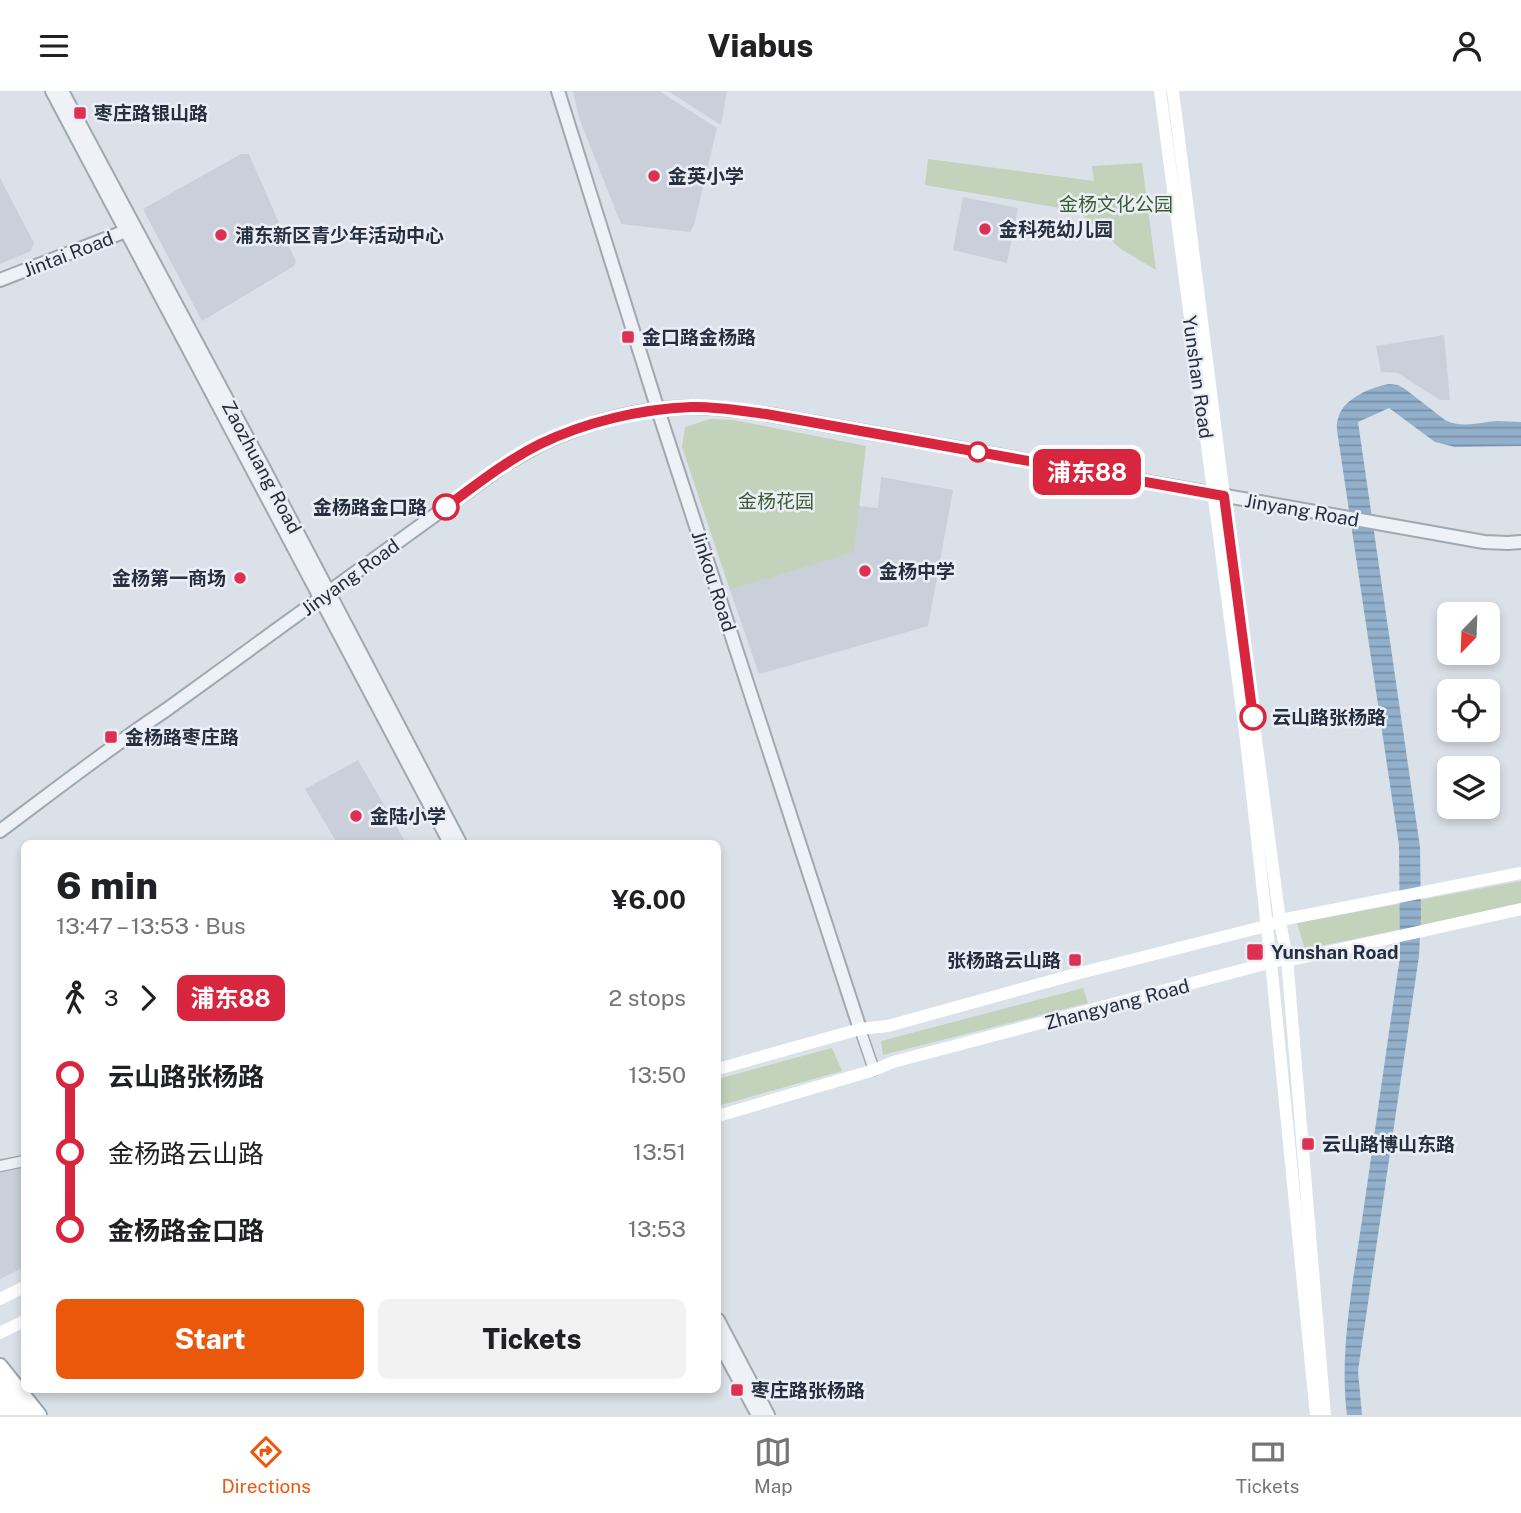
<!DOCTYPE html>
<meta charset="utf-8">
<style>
body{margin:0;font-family:"Public Sans","Noto Sans SC",sans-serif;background:#f2f2f2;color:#202124;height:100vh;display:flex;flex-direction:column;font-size:26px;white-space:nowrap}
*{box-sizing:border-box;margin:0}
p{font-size:23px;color:#757577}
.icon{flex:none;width:38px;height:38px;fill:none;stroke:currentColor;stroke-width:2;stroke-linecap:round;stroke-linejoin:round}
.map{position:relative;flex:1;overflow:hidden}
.side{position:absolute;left:21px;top:749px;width:700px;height:553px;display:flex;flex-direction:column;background:#fff;border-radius:10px;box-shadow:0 4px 10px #0003}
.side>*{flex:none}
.badge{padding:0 14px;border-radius:10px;font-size:24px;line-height:46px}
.needle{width:46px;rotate:203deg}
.controls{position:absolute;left:1437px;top:511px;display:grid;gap:14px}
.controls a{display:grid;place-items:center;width:63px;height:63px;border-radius:10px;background:#fff;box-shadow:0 4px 10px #0003;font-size:35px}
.map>.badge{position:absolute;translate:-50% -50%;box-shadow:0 0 0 4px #fff}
.legs{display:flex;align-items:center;gap:10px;height:77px;padding:0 35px;font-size:23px}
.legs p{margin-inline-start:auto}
.head{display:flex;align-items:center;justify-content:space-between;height:119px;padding:0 35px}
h1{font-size:38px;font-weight:800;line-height:52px}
.button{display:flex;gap:14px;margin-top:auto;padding:14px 35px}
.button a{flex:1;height:80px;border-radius:10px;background:#ea580c;color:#fff;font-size:28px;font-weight:800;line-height:80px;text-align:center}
.button a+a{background:#f2f2f2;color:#202124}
ul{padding:0 35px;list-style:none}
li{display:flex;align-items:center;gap:24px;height:77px;font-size:26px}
li i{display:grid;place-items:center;width:10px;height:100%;margin:0 9px;background:currentColor}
li i::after{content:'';width:18px;height:18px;margin:-9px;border:5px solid;border-radius:50%;background:#fff}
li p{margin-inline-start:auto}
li:first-child i{background:linear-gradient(#0000 50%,currentColor 0)}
li:last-child i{background:linear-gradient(currentColor 50%,#0000 0)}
header{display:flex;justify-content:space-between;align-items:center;height:91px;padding:0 35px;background:#fff;font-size:32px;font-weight:800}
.dock{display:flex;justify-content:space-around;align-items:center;height:98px;border-top:2px solid #e0e0e0;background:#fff;font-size:19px;color:#757577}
.dock a{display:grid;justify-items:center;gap:4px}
.dock .current{color:#ea580c}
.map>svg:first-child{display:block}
.built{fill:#c9d0da}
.green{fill:#c2d2bb}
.water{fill:url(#water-rules)}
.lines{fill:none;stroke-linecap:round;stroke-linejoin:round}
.minor-casing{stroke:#a0a8b2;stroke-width:13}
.tertiary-casing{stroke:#a0a8b2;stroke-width:16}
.primary-casing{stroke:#99a5b4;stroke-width:18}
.trunk-casing{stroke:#818ea0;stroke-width:19}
.minor{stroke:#eef1f5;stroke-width:10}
.tertiary{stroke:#eef1f5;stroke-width:12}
.secondary{stroke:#fff;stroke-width:12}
.primary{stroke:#fff;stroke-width:14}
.trunk{stroke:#fff;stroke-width:16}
.line-1-casing{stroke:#fff;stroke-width:16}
.line-1{stroke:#d7263d;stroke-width:10}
.poi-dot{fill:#dc3152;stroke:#ebeff5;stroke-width:2.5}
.stop-1-dot{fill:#fff;stroke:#d7263d;stroke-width:3.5}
.labels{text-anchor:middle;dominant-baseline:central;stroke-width:5;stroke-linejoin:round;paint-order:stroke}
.poi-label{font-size:19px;font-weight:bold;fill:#242f3f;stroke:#ebeff5;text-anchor:start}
.park-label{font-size:19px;fill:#3a5c30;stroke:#ebeff5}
.street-label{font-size:19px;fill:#242f3f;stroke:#ebeff5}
.stop-label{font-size:19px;font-weight:bold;fill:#242f3f;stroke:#ebeff5;text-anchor:end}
</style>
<header><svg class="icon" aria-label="menu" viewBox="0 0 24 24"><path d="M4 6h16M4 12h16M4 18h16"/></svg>Viabus<svg class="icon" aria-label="person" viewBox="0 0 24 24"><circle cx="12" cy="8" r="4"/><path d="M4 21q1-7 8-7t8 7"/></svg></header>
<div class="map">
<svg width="1521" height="1324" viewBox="0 0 1521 1324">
<defs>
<pattern id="water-rules" width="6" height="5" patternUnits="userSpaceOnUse" patternTransform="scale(1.75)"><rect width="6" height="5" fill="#92b0cc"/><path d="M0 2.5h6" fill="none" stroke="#7790a7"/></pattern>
</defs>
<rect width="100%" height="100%" fill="#dbe1e8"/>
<path class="built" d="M573,0H659L717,37L694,134L690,141L621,133L579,27Z
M668,0H727L721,34Z
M241,63H249L296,171L294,175L202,230L143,118Z
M0,87L34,152L31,160L0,173Z
M963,106L1018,117L1007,172L953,159Z
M1444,244L1450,309H1440L1398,282L1381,281L1376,255Z
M881,386L953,399L928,535L759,583L730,499L853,461L859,415L878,417Z
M358,669L406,752H337L305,698Z
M24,1069V1176L0,1188V1078Z"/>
<path class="green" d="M928,68L1094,90L1092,75L1142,72L1156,179L1121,158L1078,120L925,94Z
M710,328L734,329L866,355L854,461L730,499L682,356L685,336Z
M1521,790V814L1305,858L1297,832Z
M1083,897L1088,912L883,964L881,950Z
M832,957L842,980L718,1015V988Z"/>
<path class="water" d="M1389,293L1398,294L1405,298L1445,329C1462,338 1480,331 1497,330C1505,330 1513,331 1521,331V355L1455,356L1435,351L1389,317L1358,331L1420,756L1421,825L1419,865L1358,1280L1362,1324H1347C1339,1262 1353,1191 1362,1129C1375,1041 1387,953 1400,866L1399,754L1338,346C1337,340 1336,333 1338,328C1342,308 1371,296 1389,293Z"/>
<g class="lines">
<g class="minor-casing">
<path id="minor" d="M860,938L874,979
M0,1075L24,1070"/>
</g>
<g class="tertiary-casing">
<path id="tertiary" d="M52,0L450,752
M62,0L261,372L460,752
M558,0L658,319L860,938
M0,189L126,140
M0,740C55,699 109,657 166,619L504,374C517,367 529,359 541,353C588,331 640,317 691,316C716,316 741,320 766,323L1484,451L1508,452L1521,451
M718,1229L768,1324
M718,1250L758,1324"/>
</g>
<g class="primary-casing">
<path id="primary" d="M0,1275L39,1324
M0,1305L15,1324"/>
</g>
<g class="trunk-casing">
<path id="trunk" d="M0,1290L27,1324
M0,1319L4,1324"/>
</g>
<use href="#minor" class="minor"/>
<use href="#tertiary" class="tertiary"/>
<path class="secondary" d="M1160,0L1246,649L1272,881L1316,1324
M1173,0L1224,405L1280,830L1287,867L1325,1324
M718,978L860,938L888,935L1076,883L1262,836L1286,828L1521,782
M718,1025L874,979L893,971L1287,867L1296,868L1521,818
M0,1208L24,1196
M0,1242L24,1230"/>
<use href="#primary" class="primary"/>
<use href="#trunk" class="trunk"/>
</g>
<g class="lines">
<g class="line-1-casing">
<path id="line-1" d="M446,416C476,394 506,370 540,353C586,331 640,318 691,316C716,315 741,320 766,323L1224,405L1253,626"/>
</g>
<use href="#line-1" class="line-1"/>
</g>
<g class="poi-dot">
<rect x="73" y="15" width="14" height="14" rx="3.5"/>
<circle cx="654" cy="85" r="7"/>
<circle cx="985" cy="138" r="7"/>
<circle cx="221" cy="144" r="7"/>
<rect x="621" y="239" width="14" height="14" rx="3.5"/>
<circle cx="865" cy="480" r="7"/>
<circle cx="240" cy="487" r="7"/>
<rect x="104" y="639" width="14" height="14" rx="3.5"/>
<circle cx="356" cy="725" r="7"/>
<rect x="1246" y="852" width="18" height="18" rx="3.5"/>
<rect x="1068" y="862" width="14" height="14" rx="3.5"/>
<rect x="1301" y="1046" width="14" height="14" rx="3.5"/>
<rect x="730" y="1292" width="14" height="14" rx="3.5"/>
</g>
<g class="stop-1-dot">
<circle cx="978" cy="361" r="9"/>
<circle cx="446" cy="416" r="12"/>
<circle cx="1253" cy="626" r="12"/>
</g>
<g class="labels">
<g class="poi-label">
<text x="94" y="22">枣庄路银山路</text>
<text x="668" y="85">金英小学</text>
<text x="999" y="138">金科苑幼儿园</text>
<text x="235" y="144">浦东新区青少年活动中心</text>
<text x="642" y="246">金口路金杨路</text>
<text x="879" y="480">金杨中学</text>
<text x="226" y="487" text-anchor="end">金杨第一商场</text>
<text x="125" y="646">金杨路枣庄路</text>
<text x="370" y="725">金陆小学</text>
<text x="1271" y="861">Yunshan Road</text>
<text x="1061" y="869" text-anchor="end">张杨路云山路</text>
<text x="1322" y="1053">云山路博山东路</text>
<text x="751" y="1299">枣庄路张杨路</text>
</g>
<g class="park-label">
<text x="1116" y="113">金杨文化公园</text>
<text x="776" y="410">金杨花园</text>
</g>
<g class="street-label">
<text transform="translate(68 163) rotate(-21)">Jintai Road</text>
<text transform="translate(1198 286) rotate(82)">Yunshan Road</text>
<text transform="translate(262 376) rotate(62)">Zaozhuang Road</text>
<text transform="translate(1302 419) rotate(10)">Jinyang Road</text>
<text transform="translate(350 486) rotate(-36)">Jinyang Road</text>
<text transform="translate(714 490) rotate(72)">Jinkou Road</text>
<text transform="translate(1117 913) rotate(-15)">Zhangyang Road</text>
</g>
<g class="stop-label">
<text x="427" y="416">金杨路金口路</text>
<text x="1272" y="626" text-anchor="start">云山路张杨路</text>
</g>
</g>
</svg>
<div class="controls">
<a><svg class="needle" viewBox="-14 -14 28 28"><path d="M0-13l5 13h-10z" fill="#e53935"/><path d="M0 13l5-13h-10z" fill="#757577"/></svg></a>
<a><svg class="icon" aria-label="locate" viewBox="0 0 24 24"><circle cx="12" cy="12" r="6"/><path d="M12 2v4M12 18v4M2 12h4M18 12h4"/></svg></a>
<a><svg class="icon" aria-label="layers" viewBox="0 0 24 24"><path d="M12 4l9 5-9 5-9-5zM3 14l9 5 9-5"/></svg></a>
</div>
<b class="badge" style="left:1087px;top:381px;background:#d7263d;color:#fff">浦东88</b>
<section class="side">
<div class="head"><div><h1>6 min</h1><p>13:47 – 13:53 · Bus</p></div><b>¥6.00</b></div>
<div class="legs"><svg class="icon" aria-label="walk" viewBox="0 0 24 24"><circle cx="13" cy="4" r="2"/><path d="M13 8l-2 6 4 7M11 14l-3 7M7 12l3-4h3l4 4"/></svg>3<svg class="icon" aria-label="forward" viewBox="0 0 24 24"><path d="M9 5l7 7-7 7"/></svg><b class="badge" style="background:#d7263d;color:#fff">浦东88</b><p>2 stops</p></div>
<ul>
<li><i style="color:#d7263d"></i><b>云山路张杨路</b><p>13:50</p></li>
<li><i style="color:#d7263d"></i><span>金杨路云山路</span><p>13:51</p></li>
<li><i style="color:#d7263d"></i><b>金杨路金口路</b><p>13:53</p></li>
</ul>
<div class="button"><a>Start</a><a>Tickets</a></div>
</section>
</div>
<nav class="dock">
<a class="current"><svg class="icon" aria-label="directions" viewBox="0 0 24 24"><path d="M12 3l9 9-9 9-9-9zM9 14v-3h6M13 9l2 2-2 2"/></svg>Directions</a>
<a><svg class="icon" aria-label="map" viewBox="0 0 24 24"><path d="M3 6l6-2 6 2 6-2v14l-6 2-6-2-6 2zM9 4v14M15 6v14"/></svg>Map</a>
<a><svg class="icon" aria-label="tickets" viewBox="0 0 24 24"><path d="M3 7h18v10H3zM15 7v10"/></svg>Tickets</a>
</nav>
